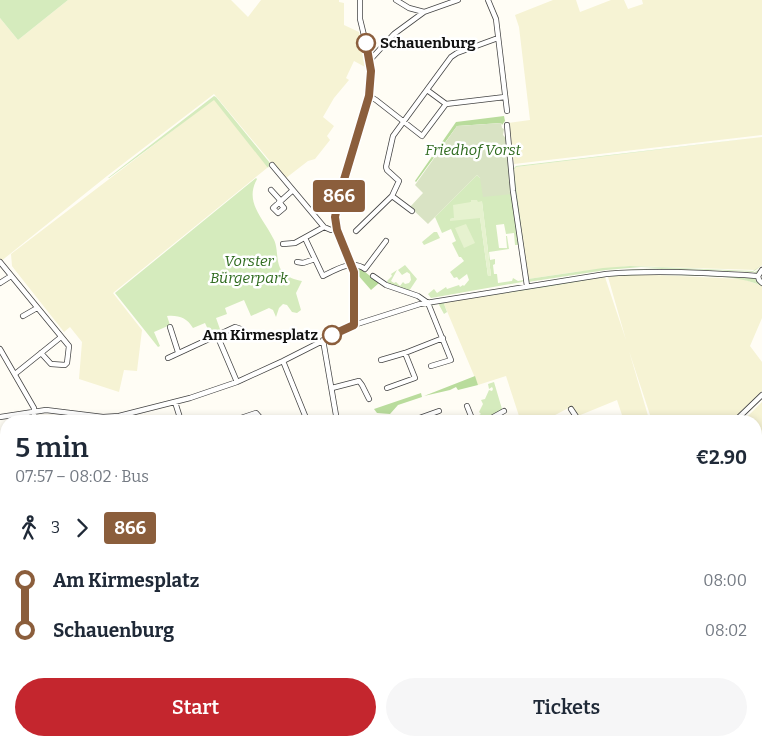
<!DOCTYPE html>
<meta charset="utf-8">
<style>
body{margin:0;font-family:Bitter,serif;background:#f6f6f7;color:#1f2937;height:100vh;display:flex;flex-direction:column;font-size:19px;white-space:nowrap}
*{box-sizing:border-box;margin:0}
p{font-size:16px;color:#747a83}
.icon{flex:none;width:28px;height:28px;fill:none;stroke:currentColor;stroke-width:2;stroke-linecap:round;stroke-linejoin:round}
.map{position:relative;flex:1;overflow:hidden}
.drawer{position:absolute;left:0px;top:415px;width:762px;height:331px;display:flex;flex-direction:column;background:#fff;border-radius:20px 20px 0 0;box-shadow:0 2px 8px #0003}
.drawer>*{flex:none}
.badge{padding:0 10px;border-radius:4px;font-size:18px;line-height:32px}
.map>.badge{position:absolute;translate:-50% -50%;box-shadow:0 0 0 2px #fff}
.legs{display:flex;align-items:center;gap:8px;height:55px;padding:0 15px;font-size:16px}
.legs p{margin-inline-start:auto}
.summary{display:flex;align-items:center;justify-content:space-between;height:85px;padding:0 15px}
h1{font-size:28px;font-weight:600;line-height:38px}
.primary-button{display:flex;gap:10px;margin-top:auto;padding:10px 15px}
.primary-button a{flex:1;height:58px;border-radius:30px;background:#c4262e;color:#fff;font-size:20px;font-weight:600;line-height:58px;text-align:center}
.primary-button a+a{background:#f6f6f7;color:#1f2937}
ul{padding:0 15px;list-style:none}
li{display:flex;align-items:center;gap:18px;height:50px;font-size:19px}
li i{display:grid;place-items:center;width:8px;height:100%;margin:0 6px;background:currentColor}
li i::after{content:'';width:12px;height:12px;margin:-6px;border:4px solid;border-radius:50%;background:#fff}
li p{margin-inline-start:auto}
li:first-child i{background:linear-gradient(#0000 50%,currentColor 0)}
li:last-child i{background:linear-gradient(currentColor 50%,#0000 0)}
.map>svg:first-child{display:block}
.farmland{fill:#f6f3d4}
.green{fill:#d5ebbd;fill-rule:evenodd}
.forest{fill:#b9dc9c}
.cemetery{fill:#d9e3c4}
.pitch{fill:#e6f2cf}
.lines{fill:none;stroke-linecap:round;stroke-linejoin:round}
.minor-casing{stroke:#444;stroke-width:6}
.minor{stroke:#fff;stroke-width:4.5}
.line-1-casing{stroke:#fff;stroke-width:11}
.line-1{stroke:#8b5e3c;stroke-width:8}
.stop-1-dot{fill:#fff;stroke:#8b5e3c;stroke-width:2.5}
.labels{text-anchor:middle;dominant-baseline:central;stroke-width:5;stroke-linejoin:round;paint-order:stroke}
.stop-label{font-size:15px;font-weight:bold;fill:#111;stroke:#fff;text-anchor:start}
.park-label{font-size:15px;font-style:italic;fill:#2f6b1f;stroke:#fff}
</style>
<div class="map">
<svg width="762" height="746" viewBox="0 0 762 746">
<rect width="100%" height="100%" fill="#fffdf5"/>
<path class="farmland" d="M68,0H231L248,17L261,0H339V2L344,3V25L359,32L367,68L354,61L346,78L349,80L334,98L323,117L334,126L327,136L330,140L315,159L308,161L286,178H284L214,94L107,176L0,262V18L18,40Z
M553,0H576L580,12L611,0H624L628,9L643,4L642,0H762V135L514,164L508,123L530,120L519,27L515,15Z
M214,99L267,165V168L113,293L142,330L137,371L124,370L119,392L79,379L82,342L70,327L64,332L15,270L12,266L11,254Z
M762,137V265L756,270L630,266L575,272L528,279L514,170L516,167Z
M634,274L743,279L762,286V318L750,346L762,362V391L732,421H652L629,351L649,419L644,421H624L617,400L578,416L572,406L544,421H508L519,416L506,376L478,385L444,304L446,302L547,287L605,277L626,340L608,277Z
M762,402V602L756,597V421H743Z
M0,475L6,476V501L0,497Z
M0,517L6,521V740H151L147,744L149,746H0Z
M756,600L762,604V746H591L595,740H756Z
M425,740H593L589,746H434Z"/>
<path class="green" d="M0,0H68L18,40L0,18Z
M214,96L216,97L270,163L268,168L214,100L109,178H108Z
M762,137L516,167L514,170L528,279L603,268L630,266L753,271L762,265L753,272L641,267L606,270L528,282L513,169L516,166Z
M477,175L480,178L512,194L518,234V245H515L514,233L506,234L504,224L496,225L499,248H507L506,236H507L509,249L489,252L490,260L495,259V264L493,265L494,274H497L498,283L512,281L513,278L518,281L524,280L522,282L431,298L428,294L434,289L437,293L446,287L447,289L459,285L460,287L463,285L464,286L469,280L467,274L459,280L457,277L454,278L450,272L464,261L461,257H459L452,243L456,241L451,229L442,233L435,217ZM471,200H477V202H482L491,276H488L480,217L450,219L454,218L471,202Z
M256,178L257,179C244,202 263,218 273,238C279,247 275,262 282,271C287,277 295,280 302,281L296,293L301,310L297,313L292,312L287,305L283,304L279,308L276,317L273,310L269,308L251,316L244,300L225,308L227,314L216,318L221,332L211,336L205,323L193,328C187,318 179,315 167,316L170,325L154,332L160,346L158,347L115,293Z
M434,232H437L440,238L424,245L422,242Z
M405,265L417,279L409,291L388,284L387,281L392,276L391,274L397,270L391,281L394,283L396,282L400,286L403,282L405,284L409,283L411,280L410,274L407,272L402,275L398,270Z
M662,268L753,273L762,268L756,273L751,274L662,269L606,271Z
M634,273H664L752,278L756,279L762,286C742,277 723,277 701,276C670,275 640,274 608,277Z
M604,276L605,277L547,287L446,302L444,304L447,312L444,314L438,303L431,306V304Z
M494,382L502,409L492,417L479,421L477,416L481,414L479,412L483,404L481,400L485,399L489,390L492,391L493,389L492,387L489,389L488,384Z
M169,740H301L306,746H270L265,744L264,746H163Z"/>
<path class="forest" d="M504,116L505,121L502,125L501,123L457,126L416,182L415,181L456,122Z
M358,268H360L379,283L371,290L357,274L356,269Z
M475,376L478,385L458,390L456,387L450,390L424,396Z
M421,393L422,397L398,405L390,414L377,413L374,409Z"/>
<path class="cemetery" d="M501,123L502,128L504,129L503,135L506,138L512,194L483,197L480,178L477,175L428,224L410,207L423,193L415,185L457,126Z"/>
<path class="pitch" d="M471,200H477L478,202L482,201L491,276H488L480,218L450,221V219L454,218L453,205L471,202Z
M466,224L475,243L464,248L455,228Z"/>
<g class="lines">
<g class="minor-casing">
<path id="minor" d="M396,0L409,8L424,12
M488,0L496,19L507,111
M370,60L394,34L424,12L458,0
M427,90L446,104L505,97
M369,96L376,100L422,136L446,104
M507,125L513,191L527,286
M272,165L324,227L331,230L337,229
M271,190L281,201
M279,202L284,208L278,213L273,208L293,190
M412,211L392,196L399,181L387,170L386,167L393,136L451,57L457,53L498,38
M356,231L392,196
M305,238L323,276C335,270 352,259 365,269L386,241
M283,244L295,243L324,227
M0,262L69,346L67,363L65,365L51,364L41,353
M297,262L303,263L315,259
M373,276L386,285L418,296L428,303L451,360L431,366
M758,276L759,280L762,283
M758,276L762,270
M0,283L11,276
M23,316L37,308
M354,325V272L337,229L335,217L340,193L366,107L371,82L370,60L360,19V0
M170,327L178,352
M217,335L237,382
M323,340L337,421
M0,349L34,408V421
M168,358L235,327L241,329
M381,360L405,353L443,338
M283,361L306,418L303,421
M15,374L61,337
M332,388L359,381L362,385L369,399
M387,388L415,378L405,353
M175,402L181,421
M467,406L473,421
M571,409L579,421
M0,417L46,410L103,417L119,416L190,398L237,382L283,361L354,325L420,304L606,274C657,270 707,273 758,276
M232,421L256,413L263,421
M411,421L439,411
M486,421L504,411
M735,421L762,395
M0,473H6
M335,740L340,746
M359,746L362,740"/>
</g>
<use href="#minor" class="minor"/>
</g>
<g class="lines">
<g class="line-1-casing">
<path id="line-1" d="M332,335L354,325V272L337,230L335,217L340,193L369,96L371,71L366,43"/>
</g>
<use href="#line-1" class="line-1"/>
</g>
<g class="stop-1-dot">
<circle cx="366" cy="43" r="9"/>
<circle cx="332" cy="335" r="9"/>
</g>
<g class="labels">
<g class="stop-label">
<text x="380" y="43">Schauenburg</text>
<text x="318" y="335" text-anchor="end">Am Kirmesplatz</text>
</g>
<g class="park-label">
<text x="473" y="150">Friedhof Vorst</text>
<text x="249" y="261">Vorster<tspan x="249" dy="17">Bürgerpark</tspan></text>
</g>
</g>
</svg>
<b class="badge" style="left:339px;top:196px;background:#8b5e3c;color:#fff">866</b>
<section class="drawer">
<div class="summary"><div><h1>5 min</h1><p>07:57 – 08:02 · Bus</p></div><b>€2.90</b></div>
<div class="legs"><svg class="icon" aria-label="walk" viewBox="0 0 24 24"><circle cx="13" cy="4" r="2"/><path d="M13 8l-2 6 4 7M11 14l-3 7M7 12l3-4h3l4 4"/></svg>3<svg class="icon" aria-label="forward" viewBox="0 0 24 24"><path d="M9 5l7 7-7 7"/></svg><b class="badge" style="background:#8b5e3c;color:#fff">866</b></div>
<ul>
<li><i style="color:#8b5e3c"></i><b>Am Kirmesplatz</b><p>08:00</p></li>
<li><i style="color:#8b5e3c"></i><b>Schauenburg</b><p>08:02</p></li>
</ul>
<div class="primary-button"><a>Start</a><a>Tickets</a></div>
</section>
</div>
